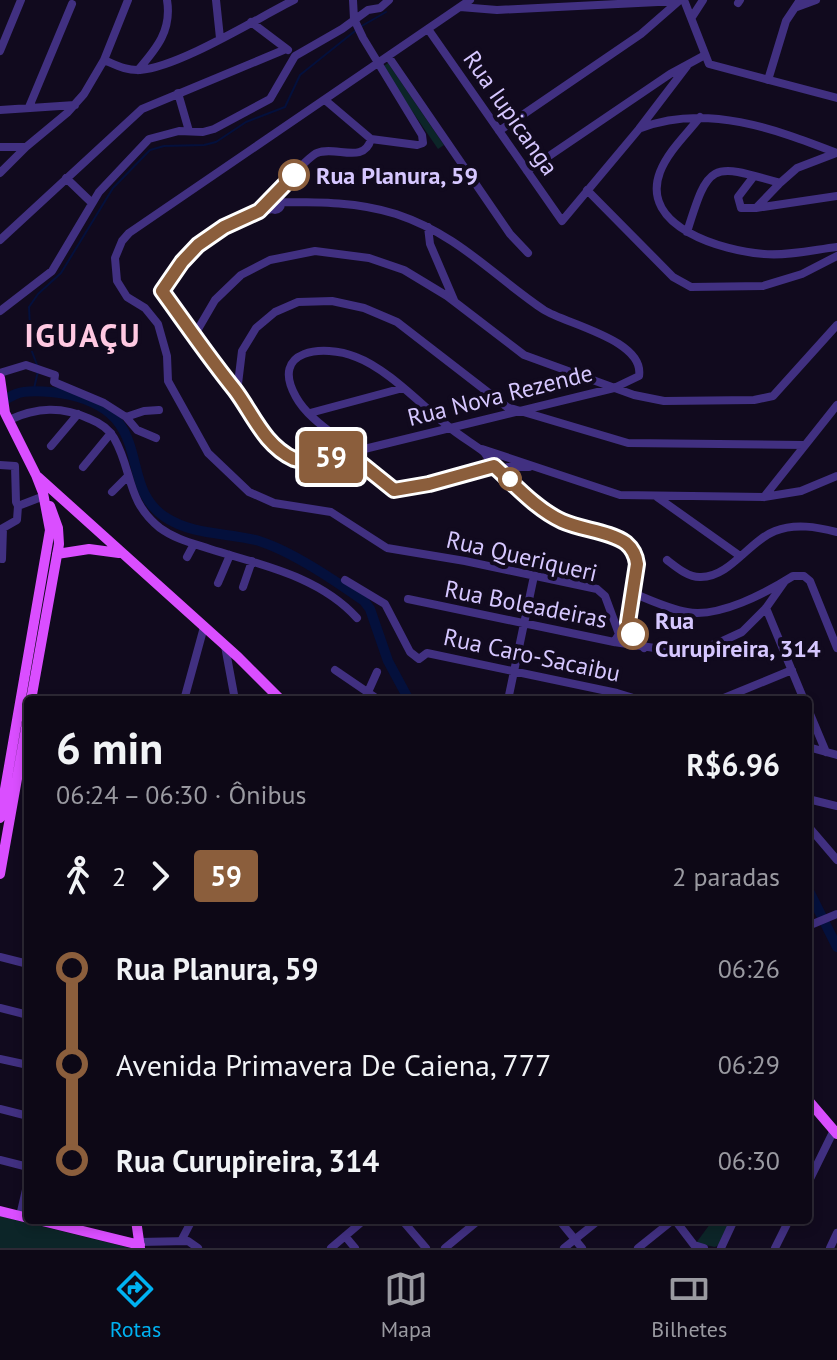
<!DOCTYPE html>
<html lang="pt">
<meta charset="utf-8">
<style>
body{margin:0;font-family:"PT Sans",sans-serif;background:#1b1623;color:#f1f3f6;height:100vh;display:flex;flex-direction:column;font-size:30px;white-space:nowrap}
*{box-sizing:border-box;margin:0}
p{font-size:26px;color:#9a9aa1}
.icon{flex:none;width:44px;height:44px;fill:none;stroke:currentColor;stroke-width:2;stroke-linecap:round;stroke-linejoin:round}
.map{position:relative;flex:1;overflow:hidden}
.details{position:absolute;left:24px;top:696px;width:788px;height:528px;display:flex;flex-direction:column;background:#0d0816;border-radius:8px;box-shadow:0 4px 12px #0003,0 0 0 2px #2d2935}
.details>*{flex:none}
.badge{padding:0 16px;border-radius:6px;font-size:28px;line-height:52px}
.map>.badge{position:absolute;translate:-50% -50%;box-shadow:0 0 0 4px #fff}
.legs{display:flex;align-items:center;gap:12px;height:88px;padding:0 32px;font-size:26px}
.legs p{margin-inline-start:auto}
.overview{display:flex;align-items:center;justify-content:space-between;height:136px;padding:0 32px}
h1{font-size:44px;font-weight:700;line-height:60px}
ul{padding:0 32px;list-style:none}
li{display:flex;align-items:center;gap:28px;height:96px;font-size:30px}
li i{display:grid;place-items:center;width:12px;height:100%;margin:0 10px;background:currentColor}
li i::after{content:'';width:20px;height:20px;margin:-10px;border:6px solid;border-radius:50%;background:#0d0816}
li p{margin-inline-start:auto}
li:first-child i{background:linear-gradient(#0000 50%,currentColor 0)}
li:last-child i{background:linear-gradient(currentColor 50%,#0000 0)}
.tabs{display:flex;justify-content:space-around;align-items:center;height:112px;border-top:2px solid #2d2935;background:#0d0816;font-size:22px;color:#9a9aa1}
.tabs a{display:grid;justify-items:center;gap:4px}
.tabs .current{color:#00b2f2}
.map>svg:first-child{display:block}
.green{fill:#0c2528}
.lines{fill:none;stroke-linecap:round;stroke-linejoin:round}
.stream{stroke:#04103c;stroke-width:2}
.river{stroke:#04103c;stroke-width:10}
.minor{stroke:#413081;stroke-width:8}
.major{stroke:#da4eff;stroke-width:10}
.line-1-casing{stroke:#fff;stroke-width:18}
.line-1{stroke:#8b5e3c;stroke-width:12}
.stop-1-dot{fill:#fff;stroke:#8b5e3c;stroke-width:4}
.labels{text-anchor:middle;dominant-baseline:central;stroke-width:8;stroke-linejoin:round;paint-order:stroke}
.street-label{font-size:24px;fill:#d6c7ff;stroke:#110a1e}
.stop-label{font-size:24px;font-weight:bold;fill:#d6c7ff;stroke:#110a1e;text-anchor:start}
.district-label{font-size:32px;font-weight:bold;letter-spacing:2px;fill:#ffc9e2;stroke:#110a1e}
</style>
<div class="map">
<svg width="837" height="1248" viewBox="0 0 837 1248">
<rect width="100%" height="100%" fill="#110a1e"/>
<path class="green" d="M388,63L444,145L438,149L382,67Z
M0,1216L130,1248H0Z
M713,1220H731L719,1245L715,1247L696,1243Z"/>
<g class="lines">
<path class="stream" d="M360,27L386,12
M37,365L31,349L29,307L38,294L61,273L113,188L150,150L164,146L204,145L216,142L246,122L285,107L300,75L355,31
M33,393L38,371"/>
<path class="river" d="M0,402C5,400 11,396 16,394C28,389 58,392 70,395C157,415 116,485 165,517C194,536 227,532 259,541C293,552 334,580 364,601L370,609L388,661L409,700
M808,889L837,947"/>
<path class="minor" d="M216,0L220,38
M470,0L129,233L122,241L115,258L117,281L127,297L145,308L158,324L167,356L168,381L208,453L249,492L274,503L331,512L387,548L465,561L597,589L605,596L619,634L614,642
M684,0L709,64L837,98
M738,3L740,0
M460,7L497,10L678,1
M797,7L816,0
M692,17L703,0
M251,22L288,50
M428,29L562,221L639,129L687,66
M0,51L21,0
M388,56L510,234L528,253
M104,60C116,65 127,71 140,70C179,67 256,19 294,0
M138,70C157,48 172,30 167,0
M768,80L786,21L800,0
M178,93L189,131
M325,100L371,139L417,145L423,143L422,135L363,38L354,19L353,0
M29,107L72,4
M0,110L75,105
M700,117C687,134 668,151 660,172C639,227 723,251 764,254C788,256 813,250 837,247
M641,128C706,103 775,129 837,153
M499,131L641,34L680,0
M0,147H26L67,113L84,94L104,60L128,0
M527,171L670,74L705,55
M0,173L26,147
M754,176L738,197L741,208H756L780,183
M66,178L92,203
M587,190L673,277L691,287L763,286L802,274L837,256
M273,198C277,191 309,156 317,153C335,145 364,165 371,139
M269 204a6 6 0 1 1 12 0a6 6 0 1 1-12 0Z
M756,208L837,196
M272,209C222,219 189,249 162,291L237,393L253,421L273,443L291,457L303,461L348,453L614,388L639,376C645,340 566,324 544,310C492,275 459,235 396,214C358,202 320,202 280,202
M428,227L430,244L454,300
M687,232C709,161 711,163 780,183L797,168L836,153
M0,240L142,109L286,49
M0,311L52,271L99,192L149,139L179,131L203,132L214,129L270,99L295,56L342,29L368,10L380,8L389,0
M194,336L215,300L241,275L270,260L315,251L369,258L404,270L447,296L524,355L634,395L664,401L754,400L773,396L837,325
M0,373L26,365L55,375L54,382L104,403L126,417L137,430L156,438
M237,392L242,351L256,328L275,312L298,302L332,301L364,308L397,322L507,407L628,443L804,445
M310,413L403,388
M126,417L144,411L159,410
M9,420C37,407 62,406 90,419C100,423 109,429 114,438C133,471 126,501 160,528C175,539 192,543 210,549C261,565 319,576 357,618
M51,446L78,414
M482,449L620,495L764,497L801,491L837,476
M354,451C336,435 308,419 296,397C269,349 324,344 356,357C388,369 421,405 449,427C460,436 472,443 484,452L495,468L544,511L579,528L617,537L633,550L637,564C633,593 620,626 644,648
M348,453L389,487L398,490L494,466
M0,465L15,466L16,502L18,506L44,496
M83,467L111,433
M508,467H529
M112,492L127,477
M657,497L740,556
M764,497L837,405
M187,557L194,544
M2,559L3,528L17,520L18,506
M667,560C676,567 689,578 701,577C730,577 749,541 775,531C795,523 817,527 837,532
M345,580L385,604L410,652L419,659L427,653L617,693L640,700
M218,583L230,555
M243,587L252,561
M633,593C650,600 669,609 687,612C719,618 766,593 793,576H804L810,581L837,648
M408,599L614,642L682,652L716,644L742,632L766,608L785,581
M766,608L804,700
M225,646L235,700
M335,670L379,700
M368,692L377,672
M184,700L204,627
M508,700L534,576
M719,700L792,670
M808,709L826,752
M808,747L837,755
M808,799L837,806
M808,826L837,860
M808,926L837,914
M0,957L28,964
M0,1008L28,1015
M0,1059L28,1065
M0,1109L28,1116
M0,1160L28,1167
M808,1183L834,1130
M20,1216L28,1181
M402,1220L426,1248
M559,1220L582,1248
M675,1220L694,1245L704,1248
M345,1236L355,1248
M181,1241L192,1220
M139,1242L188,1241L198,1248
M331,1248L364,1220
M445,1248L479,1220
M564,1248L599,1220
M638,1248L673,1220
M721,1248L734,1220
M775,1248L789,1220
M830,1248L837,1233"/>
<path class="major" d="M0,378L5,413L36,475L43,493L50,530L0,818
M38,477L238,657L281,700
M57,554L89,549L119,553
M31,700L59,544L58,528L50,506
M0,874L28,717
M808,1100L837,1134
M0,1211L28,1218
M38,1220L140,1245
M136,1220L140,1248"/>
</g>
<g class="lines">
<g class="line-1-casing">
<path id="line-1" d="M294,175L259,211L224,227L198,245L182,262L162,291C186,324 209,358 235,390C253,414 264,445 294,459C310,465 332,456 348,453L394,490L429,484L494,466C514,484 536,509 562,521C582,530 609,531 626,543C633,549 636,555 637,564L628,622L633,634"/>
</g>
<use href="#line-1" class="line-1"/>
</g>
<g class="stop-1-dot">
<circle cx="294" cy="175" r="14"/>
<circle cx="510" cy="479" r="10"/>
<circle cx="633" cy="634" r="14"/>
</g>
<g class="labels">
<g class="street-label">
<text transform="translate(511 113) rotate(55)">Rua Iupicanga</text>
<text transform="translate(500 395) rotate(-14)">Rua Nova Rezende</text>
<text transform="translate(522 556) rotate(13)">Rua Queriqueri</text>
<text transform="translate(526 604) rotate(11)">Rua Boleadeiras</text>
<text transform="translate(532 655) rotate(12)">Rua Caro-Sacaibu</text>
</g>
<g class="stop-label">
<text x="316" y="175">Rua Planura, 59</text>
<text x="655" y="620">Rua<tspan x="655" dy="28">Curupireira, 314</tspan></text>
</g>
<g class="district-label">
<text x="83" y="335">IGUAÇU</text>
</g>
</g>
</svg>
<b class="badge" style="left:331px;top:457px;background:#8b5e3c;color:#fff">59</b>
<section class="details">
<div class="overview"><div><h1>6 min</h1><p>06:24 – 06:30 · Ônibus</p></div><b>R$6.96</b></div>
<div class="legs"><svg class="icon" aria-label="walk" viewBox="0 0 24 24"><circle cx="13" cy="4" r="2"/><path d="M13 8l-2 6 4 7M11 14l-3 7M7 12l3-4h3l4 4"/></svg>2<svg class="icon" aria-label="forward" viewBox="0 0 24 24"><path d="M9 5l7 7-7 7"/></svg><b class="badge" style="background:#8b5e3c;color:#fff">59</b><p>2 paradas</p></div>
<ul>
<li><i style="color:#8b5e3c"></i><b>Rua Planura, 59</b><p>06:26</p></li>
<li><i style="color:#8b5e3c"></i><span>Avenida Primavera De Caiena, 777</span><p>06:29</p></li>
<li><i style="color:#8b5e3c"></i><b>Rua Curupireira, 314</b><p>06:30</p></li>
</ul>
</section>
</div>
<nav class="tabs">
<a class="current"><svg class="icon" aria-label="directions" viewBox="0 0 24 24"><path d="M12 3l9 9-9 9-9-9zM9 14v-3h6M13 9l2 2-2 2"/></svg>Rotas</a>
<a><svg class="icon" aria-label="map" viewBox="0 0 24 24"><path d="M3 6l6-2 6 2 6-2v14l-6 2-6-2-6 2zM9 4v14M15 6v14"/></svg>Mapa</a>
<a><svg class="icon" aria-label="tickets" viewBox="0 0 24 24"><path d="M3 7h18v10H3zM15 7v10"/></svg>Bilhetes</a>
</nav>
